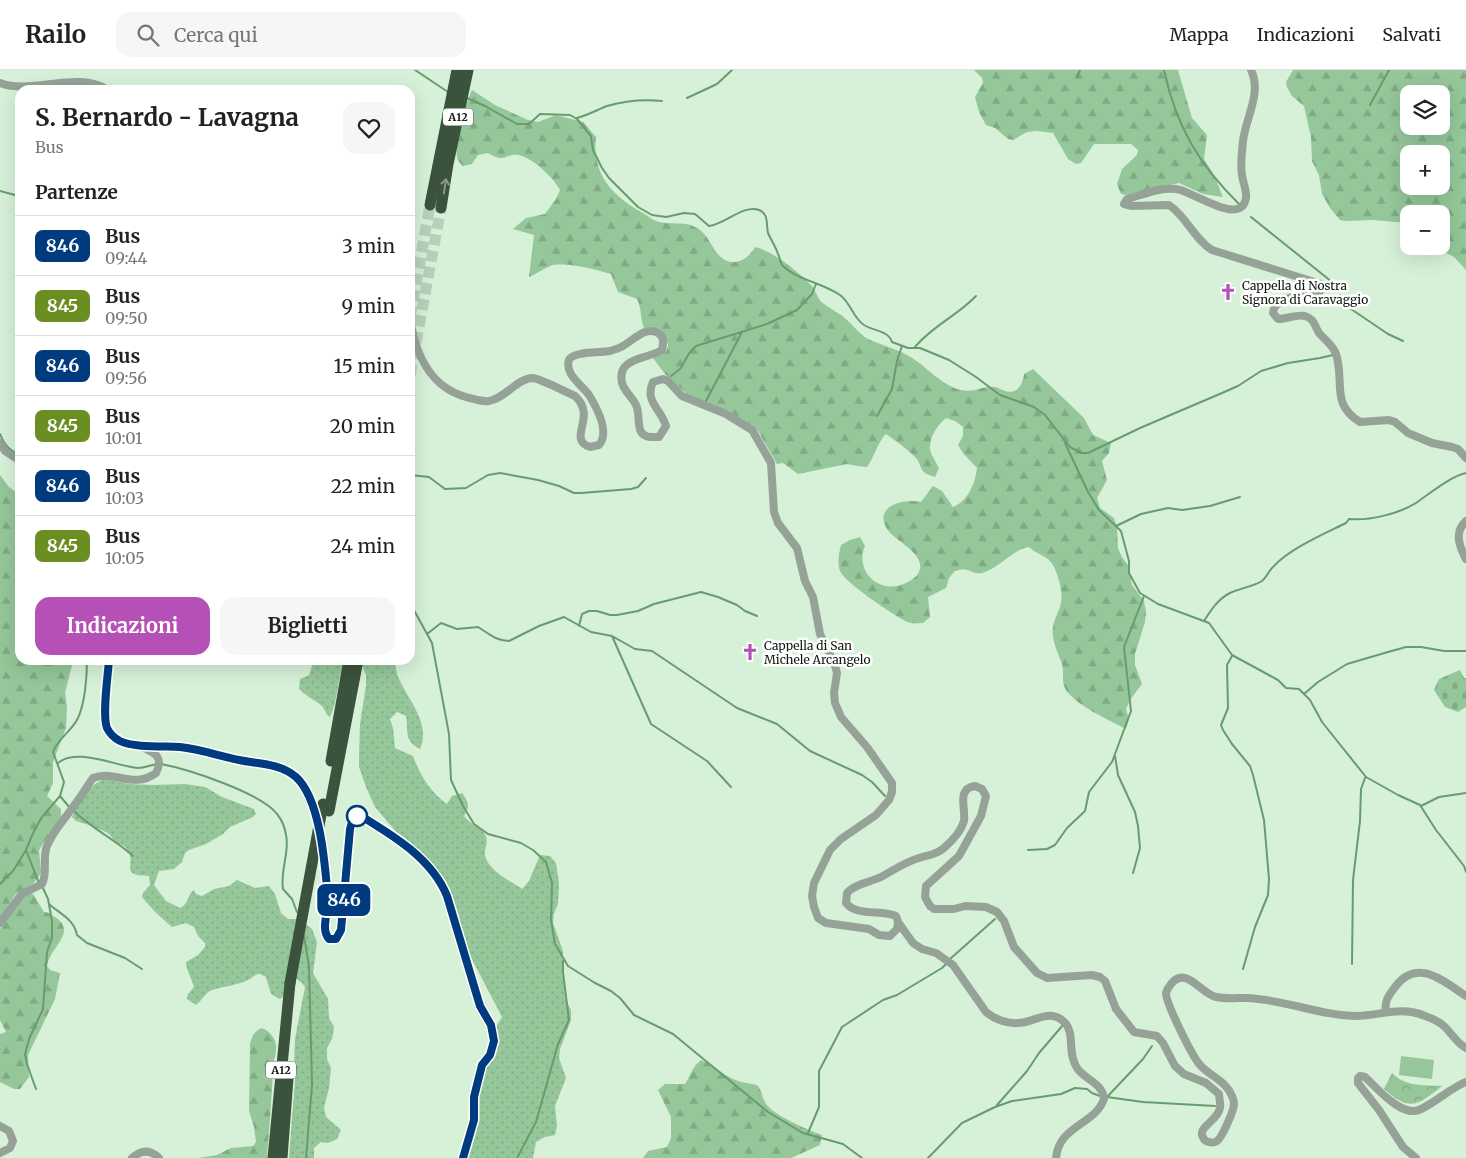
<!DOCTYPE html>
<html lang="it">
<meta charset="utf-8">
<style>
body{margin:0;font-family:Merriweather,serif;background:#f6f6f6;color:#222;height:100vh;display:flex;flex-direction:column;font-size:19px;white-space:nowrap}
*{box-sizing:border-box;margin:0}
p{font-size:16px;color:#767676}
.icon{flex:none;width:28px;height:28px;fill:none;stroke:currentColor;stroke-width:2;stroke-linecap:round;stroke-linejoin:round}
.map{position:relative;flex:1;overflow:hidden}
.drawer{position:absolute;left:15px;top:15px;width:400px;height:580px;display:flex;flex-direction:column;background:#fff;border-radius:15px;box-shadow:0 5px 20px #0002}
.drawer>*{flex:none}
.badge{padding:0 10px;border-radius:8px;font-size:18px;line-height:32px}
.tools{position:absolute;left:1400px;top:15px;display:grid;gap:10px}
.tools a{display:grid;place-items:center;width:50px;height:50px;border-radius:10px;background:#fff;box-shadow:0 5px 20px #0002;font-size:25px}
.map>.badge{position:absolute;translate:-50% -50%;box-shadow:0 0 0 2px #fff}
h2{padding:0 20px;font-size:19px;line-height:45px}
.round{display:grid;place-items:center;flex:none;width:52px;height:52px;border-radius:15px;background:#f6f6f6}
.headline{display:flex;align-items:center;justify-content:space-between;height:85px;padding:0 20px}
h1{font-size:24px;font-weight:700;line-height:38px}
.action{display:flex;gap:10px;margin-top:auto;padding:10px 20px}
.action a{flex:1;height:58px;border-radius:15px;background:#b450b6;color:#fff;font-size:20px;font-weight:700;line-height:58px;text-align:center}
.action a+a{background:#f6f6f6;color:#222}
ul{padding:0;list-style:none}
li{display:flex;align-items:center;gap:15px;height:60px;padding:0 20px;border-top:1px solid #e0e0e0}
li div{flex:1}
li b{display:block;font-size:19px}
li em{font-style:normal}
li .badge{min-width:55px;font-weight:700;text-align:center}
header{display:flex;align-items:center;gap:30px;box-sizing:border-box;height:70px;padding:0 25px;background:#fff;border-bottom:1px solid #e0e0e0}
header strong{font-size:24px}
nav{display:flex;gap:28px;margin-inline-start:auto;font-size:18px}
.search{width:350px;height:45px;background:#f6f6f6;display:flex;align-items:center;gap:12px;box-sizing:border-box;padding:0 18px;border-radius:15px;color:#767676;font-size:19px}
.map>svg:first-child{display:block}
.grass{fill:url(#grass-dots)}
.forest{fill:url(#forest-firs);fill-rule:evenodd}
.cemetery{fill:url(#cemetery-stones)}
.park{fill:url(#park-crowns)}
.pitch{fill:#95c79a}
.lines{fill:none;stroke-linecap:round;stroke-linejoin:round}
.stream{stroke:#689c6e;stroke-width:2}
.highway-tunnel{stroke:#b8d0ba;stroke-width:11;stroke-dasharray:11 5.5;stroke-linecap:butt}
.minor{stroke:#96a297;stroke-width:8}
.highway{stroke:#3b523d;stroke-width:11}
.highway-bridge{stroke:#3b523d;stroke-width:11}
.oneway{stroke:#89978b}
.line-casing{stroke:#fff;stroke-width:11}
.line{stroke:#003b80;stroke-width:8}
.stop-dot{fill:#fff;stroke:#003b80;stroke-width:2.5}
.labels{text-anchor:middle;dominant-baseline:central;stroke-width:5;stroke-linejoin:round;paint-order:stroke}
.shield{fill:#fff;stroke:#565d57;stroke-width:1}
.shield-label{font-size:11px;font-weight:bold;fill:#0e170f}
.poi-label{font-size:12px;fill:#0e170f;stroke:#fff;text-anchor:start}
</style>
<header>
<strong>Railo</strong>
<div class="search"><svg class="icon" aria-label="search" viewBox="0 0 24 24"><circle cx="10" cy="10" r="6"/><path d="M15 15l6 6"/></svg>Cerca qui</div>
<nav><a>Mappa</a><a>Indicazioni</a><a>Salvati</a></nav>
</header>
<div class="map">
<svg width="1466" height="1088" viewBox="0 0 1466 1088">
<defs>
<pattern id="grass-dots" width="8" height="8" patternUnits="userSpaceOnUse" patternTransform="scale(1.25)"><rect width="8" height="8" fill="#95c79a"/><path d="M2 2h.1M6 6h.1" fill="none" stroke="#7faa84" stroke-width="1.8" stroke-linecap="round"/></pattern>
<pattern id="forest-firs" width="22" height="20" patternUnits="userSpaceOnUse" patternTransform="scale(1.25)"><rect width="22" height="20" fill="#95c79a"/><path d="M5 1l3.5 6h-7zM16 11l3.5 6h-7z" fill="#7faa84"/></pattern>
<pattern id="cemetery-stones" width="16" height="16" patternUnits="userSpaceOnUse" patternTransform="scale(1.25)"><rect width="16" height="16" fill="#95c79a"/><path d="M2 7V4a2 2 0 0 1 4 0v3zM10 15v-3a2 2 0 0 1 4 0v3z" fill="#7faa84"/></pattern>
<pattern id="park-crowns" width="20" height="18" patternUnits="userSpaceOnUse" patternTransform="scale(1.25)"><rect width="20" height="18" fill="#95c79a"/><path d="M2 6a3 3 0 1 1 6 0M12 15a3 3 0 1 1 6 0" fill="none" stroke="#7faa84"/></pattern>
</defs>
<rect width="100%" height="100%" fill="#d6f1d8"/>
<path class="grass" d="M310,590H394C396,596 396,603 399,609C409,631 431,654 420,679C403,670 409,662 406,646L397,642L390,649L393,658L395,678L413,686C420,705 430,722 447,734L452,726L462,723C469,732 470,736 464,746C470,754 478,756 484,763C490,770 484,778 485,785C488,801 511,811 522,819L529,811L540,785L550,786L556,793L559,813L558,834L554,843L553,853L563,881L562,901L566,931L571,940V950L560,979L559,988L566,1008L555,1036L557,1056L555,1065L545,1067L536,1072L533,1088H466L476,1030L485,996L492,989L497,976L495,958L502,947L466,878L457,839L446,811L430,791L403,770L375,737L366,717L359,697V687L360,654L366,615V605L362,596L344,593C337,611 338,630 330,647C325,644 326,642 323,637C317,631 307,627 299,619L300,609L309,605L312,596Z
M106,709L129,714L153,715L185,714L205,717L222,727L254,739L256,744L253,747L230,757L223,764L206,774L189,780L185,783L182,792L174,799L159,801L154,815L166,831L180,838C189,834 187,825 194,820L196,824L202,826L214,819L229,816L237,810L255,818L269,816L275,824L281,843L288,849H299L312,859L317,872L313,903L328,929L329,948L334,957L332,969L327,978V989L331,998L329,1018L324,1038L326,1047L341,1060L337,1069L328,1073L321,1072L314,1078V1088H289L295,1010L294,996L295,969L305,917L302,913L294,907L284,926L280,929L271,924L266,907C262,905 262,904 258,904C254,905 252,908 248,910C236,916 222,916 210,921C204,924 202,931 196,935L187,929L188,924L194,917C192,909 186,900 186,892L198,885L205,877V873L198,866L194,857L186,853L172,857L155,842L142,827L143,823L150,815L149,806C117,805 138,795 127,779C123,774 118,774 114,770C112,768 111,766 109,764C102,759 84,753 76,751L72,747C78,734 91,711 106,709Z"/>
<path class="forest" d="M974,0H1178L1192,48L1207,65L1204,89L1214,105L1223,127L1203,124L1179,113L1126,125L1121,124L1117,114L1122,99L1137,85L1138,80L1131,74H1094L1081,93L1076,94L1068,89L1053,63L1037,61L1027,62L1013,70L1008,69L995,58L986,55L979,42L975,27L983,13L982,8Z
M1293,0H1466V200L1454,187L1432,176H1441V144H1409V156L1406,153L1374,150L1345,151L1340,150L1330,138L1322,124L1319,105L1312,91L1311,67L1304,36L1292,26L1287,17L1286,12ZM1409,24H1441V56H1409ZM1409,84H1441V116H1409Z
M472,20L495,35L528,50L538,52L556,45L583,52L596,67C592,104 611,125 643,143C647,145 651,149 656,151C669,156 684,150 697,158C712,166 713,189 731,192C742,193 750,186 755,177C773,181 797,201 811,215C816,220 817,229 824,234C831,239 839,243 846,249C853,255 859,264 868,269C880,275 895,278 907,285C926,295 940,315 961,320C975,323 983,315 995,317C999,318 1001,320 1005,321C1017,325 1023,314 1024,304L1033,299L1084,348L1093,365L1111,373L1109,383L1102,391L1107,410L1097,428L1100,438L1114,448L1117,457L1118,478L1122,487L1128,495L1132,515L1144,531L1146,542L1145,552L1135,584V595L1142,614L1130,630L1126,639L1129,649L1126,659C1111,651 1070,633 1064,616C1062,609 1064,601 1062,594C1058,582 1051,570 1053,557C1054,548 1060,541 1061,532C1063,521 1058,504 1053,495C1047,485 1037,485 1029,477C1014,479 1001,496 985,502C978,505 974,502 967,500C963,499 959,500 955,501L949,508L946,518L928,527L930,547L923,553C918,553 912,554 907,552C895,546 844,512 840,501C837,493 839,483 841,475L850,470L860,467L865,476C854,501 880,526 906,513C910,511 915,508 918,504C929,484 895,472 887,459C873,436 904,428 921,432L933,416L942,421L953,437C968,431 975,414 977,398L963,383L958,375L963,366V357L955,351L946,348C938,354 929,368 930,379C931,385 936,392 939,398L935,407C916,402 924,395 914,386C906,378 896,371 886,364C877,373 875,386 867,397L857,396L847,394L798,404L783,393L777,394L758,361L742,351L687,324L665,304L653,288L666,282L668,275L665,265L652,258H644C640,248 642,239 637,229L618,222L611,204C597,200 564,191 550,196C543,199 536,204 529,207L534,165L513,159L526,148L545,144L556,129L560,120C554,108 532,87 518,85C505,83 506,94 488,83L478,85L472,94L463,96C460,93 457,91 457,86C454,71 465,34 472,20Z
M0,405L9,417L20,425V590H82L72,595L65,623L67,636L66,658L53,692V713L47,726L61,739V747L39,780L41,802L38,808L33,814L16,824L0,848Z
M30,823L33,824L44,842C49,842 51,845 55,847C78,862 50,877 47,896L50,900L60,903L55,929L28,985L29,1007L20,1019H14L0,1012V964L6,962L0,950V859L24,827Z
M262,958C269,961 275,967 276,975C277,983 273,991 273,998C272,1028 269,1058 267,1088H198L217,1085L231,1078L253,1076L256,1072L254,1057L249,1041L250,975C251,967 254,961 262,958Z
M701,990C712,994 719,1001 729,1007C738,1012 747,1013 757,1015C763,1022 761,1025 765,1032C770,1044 810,1061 822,1065L820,1075L791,1088H643L648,1081L667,1077L671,1068V1047L658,1020L665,1014H685C691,1005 692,997 701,990Z"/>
<path class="cemetery" d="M1460,600L1464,608H1466V637L1458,642L1445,637L1434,620L1439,609Z"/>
<path class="park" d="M1392,1003C1405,1017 1424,1015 1442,1016C1417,1036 1410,1042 1384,1019Z"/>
<path class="pitch" d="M1401,986L1434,990L1432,1009L1399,1005Z"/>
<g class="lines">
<path class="stream" d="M415,0L448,22
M1164,0C1176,56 1199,95 1240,135
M1077,7L1080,0
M467,28L485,36L517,54H529L540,44L570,45L577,49L591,66L593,80L602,98L609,108L638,137L652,145L666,147L684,143L695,144L709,156C725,154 744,134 759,140C769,144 766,154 768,163C771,170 776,177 778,184C780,187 780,192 782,195C797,210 823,213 840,225C851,233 853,248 864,255C873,261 888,260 892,272L908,278H920L949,290L976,307L1000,325L1034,337L1045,345L1070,377L1081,383H1088L1140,358L1222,323L1238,316L1261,301L1288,293L1320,288L1333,285
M687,28L717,14L732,0
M1370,35L1389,0
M577,48C588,45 597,40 607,36C624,31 644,29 662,31
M0,121L15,125L20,129
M1251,147L1337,216
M1340,225L1345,234L1351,239L1388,264L1403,271
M915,277C932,256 957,246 976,226
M671,306L680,299L690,282L696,276L767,254L797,240L812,224L816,214
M706,331L742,262
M877,346L892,319L897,291L902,276
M0,364C4,374 10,382 20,384
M1065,373L1088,422L1099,440L1121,461L1129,491V503L1140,523L1158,534L1209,553L1232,585L1278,610L1286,618L1299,619L1310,630L1322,652L1366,707L1398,725L1420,735L1436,760L1464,796L1466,802
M410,405L429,407L445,419L466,418L488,405L500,403L538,410L559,416L574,423H581L631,419L638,417L646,408
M1116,456L1141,444L1168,438L1182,440L1210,436L1240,427
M410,533L432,573L449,664L451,710L463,736L474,754L488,764L521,773L533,780L546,792L552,813L551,850L555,874L568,896L595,913L611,921L620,928L634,945L673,964L768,1042L803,1063L843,1074L862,1088
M1204,551C1211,540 1218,529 1230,523C1240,518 1252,517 1262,511C1267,507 1269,500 1274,496C1291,478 1324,464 1346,453L1349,449C1369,451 1398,444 1416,433C1429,424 1451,406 1466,403
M579,556L582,544L589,541H597L610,545H617L638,541L654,534L701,522L718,527L737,535L745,541L757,546
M427,564L441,553L457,559L478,557C488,563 496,571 509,571L539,556L564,547L591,562L612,566L635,579L652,581L737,638L777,654L810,681L862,705L872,712L885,726
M612,566L651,654L707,691L731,717
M1232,586L1227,595L1228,638L1221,655L1223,660L1232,674L1250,696L1253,705L1264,750L1269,809L1268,825L1255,857L1243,899
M1304,624L1318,612L1347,594L1388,582L1406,577H1421L1444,581H1466
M1115,686L1118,705L1135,742L1138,756L1140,778L1133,803
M58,693C75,677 116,696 138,698C144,698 151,695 157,694
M161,694C188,699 261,723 277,744C282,750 285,758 286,765C290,781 280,801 283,819L292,829L297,842
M60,726L70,738
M1421,736L1439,727L1466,723
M74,741C92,759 115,769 133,786
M26,780L39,813
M1028,780L1047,779L1055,775L1067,758L1085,741L1089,722L1112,692L1131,641L1124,577L1144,526
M0,814L13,801L26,780L34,761L42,747L60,726L64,712L53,682C58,668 72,661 78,648C85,633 87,606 87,590
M49,834C60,844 74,849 77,865L87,873L125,888L142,899
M304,866L309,896L312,1015L306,1088
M950,889L995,849
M1352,894L1353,810L1360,751L1361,719L1365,708
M36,1019L27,994L25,984L29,969L43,939L47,882L52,868V851L48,829L42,816
M1107,1027L1143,1032L1215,1036
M1107,1027L1143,989L1152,976
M997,1035L1027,1001L1039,983L1063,955
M808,1063L819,1037V1001L842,957L883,930L897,925L942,898L947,893
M517,1088L536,1052L558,974L569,950L563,902V891
M928,1088L962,1053L995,1037L1012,1031L1061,1024L1075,1018L1087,1019L1092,1023L1100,1026"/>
<path class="highway-tunnel" d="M410,247L430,135
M410,305L441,138"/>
<path class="minor" d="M1251,0C1262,23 1246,47 1243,71C1242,82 1240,94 1242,105C1243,113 1247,121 1246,128C1241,158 1191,120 1176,119C1160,117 1142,125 1127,129L1124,134L1132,136L1169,135C1187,147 1194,169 1212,180L1321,214L1322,218L1320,221C1307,223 1273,228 1273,243L1278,249C1287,249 1296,244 1305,246C1315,249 1314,255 1319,263C1325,270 1333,275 1336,284C1345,311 1330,334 1360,352L1389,350L1395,352L1408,363L1432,373L1452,377L1458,379L1466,388
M0,13C33,25 77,0 108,20
M410,248C415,283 430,317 466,327C473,329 482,332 489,331C504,329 518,308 533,308C541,309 566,322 575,326C598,347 566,369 590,377L599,375C610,362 597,338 589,325C582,315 564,304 569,290C573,281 601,283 610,281C613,280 617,279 621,277C632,272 645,255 658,263C665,267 663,274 662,280C651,287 630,288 624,298C621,302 621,308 622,313C624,321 633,328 636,335C640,343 637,354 641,362C645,368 652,367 659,367L666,356C661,339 644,331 653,312L663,309L668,311L682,326L726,344L752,360L771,393L774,442L778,453L797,478L805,511L813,527L820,564L834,592L837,603L834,623L835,633L841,647L867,677L892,713V722L889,730L876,745L841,769L830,780L814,813L812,826L814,837L818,848L826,853L869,859L879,865L890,866L897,859L898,852L896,846C882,839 857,847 846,833L847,823C854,814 871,812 881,807C894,800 905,792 919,788C928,785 936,785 944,778C952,771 961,762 964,751C966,738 956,719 975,716L982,719L986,726L981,746L959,786L926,816L925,827L930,836L934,839H954L965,836L986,837L997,842L1004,851L1014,877L1037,903L1047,908L1092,905L1100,907L1105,911L1116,939L1134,962L1157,966L1163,973L1175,996L1184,1004L1206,1013L1219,1024C1219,1028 1221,1034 1220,1038C1217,1051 1200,1056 1202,1065C1203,1068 1204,1070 1206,1071C1210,1073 1214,1073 1217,1071C1222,1068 1234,1040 1234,1034C1234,1032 1233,1028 1232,1026C1226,1011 1211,1007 1200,995C1192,986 1167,935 1166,924C1166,920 1169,917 1171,914C1186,895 1201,924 1216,927C1225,929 1237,928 1246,928C1284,929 1320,946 1358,946C1381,945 1403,936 1425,946C1431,948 1440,952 1445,957C1452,964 1457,973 1466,978
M0,373L5,381L20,391
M1466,451C1454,462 1459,476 1466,489
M109,590L105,649L108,659L112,667L121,672L136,675L191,678L240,690L266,693L283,699L295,706L303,716L315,744L322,769L328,831L325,861L326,866L329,869H336L341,860L350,759C352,752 353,745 361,746C394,767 431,789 447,826L480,935L491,955L494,971L490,985L482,995L474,1027V1050L463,1088
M898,852L913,873L922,879L936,883L953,895L986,942C994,949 1007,954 1018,953C1034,953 1051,936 1066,954C1075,965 1067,983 1077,998C1085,1010 1102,1012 1104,1029C1095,1055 1059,1055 1056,1088
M0,853L22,824L42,814C48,803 42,788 47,776C53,761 64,750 73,737C80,728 86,718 93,708C114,699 133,720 156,703C164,687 155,683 142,677
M1386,942C1384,931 1389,925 1395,917C1417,887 1443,911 1466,926
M0,1056L9,1061L13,1071L10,1078L0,1083
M132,1088C141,1080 150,1079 159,1088
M1416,1088L1403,1077L1379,1040L1358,1013V1008L1360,1006L1365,1007C1377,1018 1401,1047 1419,1040C1435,1033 1449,1019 1466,1012"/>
<path class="highway" d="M430,135L457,0
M441,138L448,94L468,0
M331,691L349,590
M329,741L358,590
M273,1088L290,913
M282,1088L288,1008"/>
<path class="highway-bridge" d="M290,913L323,734"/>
</g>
<defs><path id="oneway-shaft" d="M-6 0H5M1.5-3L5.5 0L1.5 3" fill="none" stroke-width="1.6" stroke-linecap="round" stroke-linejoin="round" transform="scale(1.25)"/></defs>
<use class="oneway" href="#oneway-shaft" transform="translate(445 116) rotate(-81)"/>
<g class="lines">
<g class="line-casing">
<path id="line" d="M109,590C108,605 102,645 107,658C110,664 114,668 120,671C135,678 163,676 180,677C200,679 219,686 239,690C258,694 280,693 296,707C321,730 325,796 328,829C329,841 320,859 329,869H336L341,860L350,759C352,752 353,745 361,746C394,766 432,789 447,826L480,936L491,955L494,971L490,985L482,995L474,1027V1050L463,1088"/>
</g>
<use href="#line" class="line"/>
</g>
<defs>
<g id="church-bare" transform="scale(1.35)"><path d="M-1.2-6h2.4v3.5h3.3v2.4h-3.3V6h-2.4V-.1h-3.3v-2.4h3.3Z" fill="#b450b6" stroke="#fff" stroke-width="2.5" paint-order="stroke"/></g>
</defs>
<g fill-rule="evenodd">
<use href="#church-bare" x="1228" y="222"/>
<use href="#church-bare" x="750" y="582"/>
</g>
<circle class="stop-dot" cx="357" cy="746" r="10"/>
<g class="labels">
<g class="shield">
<rect x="443" y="38.5" width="30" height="17" rx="4"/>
<rect x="266" y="991.5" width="30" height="17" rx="4"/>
</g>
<g class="shield-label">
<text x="458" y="47">A12</text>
<text x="281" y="1000">A12</text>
</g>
<g class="poi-label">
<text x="1242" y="215">Cappella di Nostra<tspan x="1242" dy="14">Signora di Caravaggio</tspan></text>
<text x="764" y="575">Cappella di San<tspan x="764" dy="14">Michele Arcangelo</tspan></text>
</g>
</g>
</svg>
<div class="tools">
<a><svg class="icon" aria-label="layers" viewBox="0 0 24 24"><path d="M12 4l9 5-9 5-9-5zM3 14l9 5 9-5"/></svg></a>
<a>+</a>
<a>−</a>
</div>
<b class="badge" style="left:344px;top:830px;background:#003b80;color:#fff">846</b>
<section class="drawer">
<div class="headline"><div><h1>S. Bernardo - Lavagna</h1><p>Bus</p></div><a class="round"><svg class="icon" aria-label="heart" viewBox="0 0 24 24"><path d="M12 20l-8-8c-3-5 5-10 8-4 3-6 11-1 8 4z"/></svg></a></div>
<h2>Partenze</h2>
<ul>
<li><span class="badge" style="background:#003b80;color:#fff">846</span><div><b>Bus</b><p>09:44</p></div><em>3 min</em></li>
<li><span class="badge" style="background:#6b8e23;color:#fff">845</span><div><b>Bus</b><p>09:50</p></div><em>9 min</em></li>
<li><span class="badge" style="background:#003b80;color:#fff">846</span><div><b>Bus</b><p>09:56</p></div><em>15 min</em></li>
<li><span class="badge" style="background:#6b8e23;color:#fff">845</span><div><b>Bus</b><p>10:01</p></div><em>20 min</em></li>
<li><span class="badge" style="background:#003b80;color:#fff">846</span><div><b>Bus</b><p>10:03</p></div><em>22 min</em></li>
<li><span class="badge" style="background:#6b8e23;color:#fff">845</span><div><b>Bus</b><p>10:05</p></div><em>24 min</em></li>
</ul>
<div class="action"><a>Indicazioni</a><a>Biglietti</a></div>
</section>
</div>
